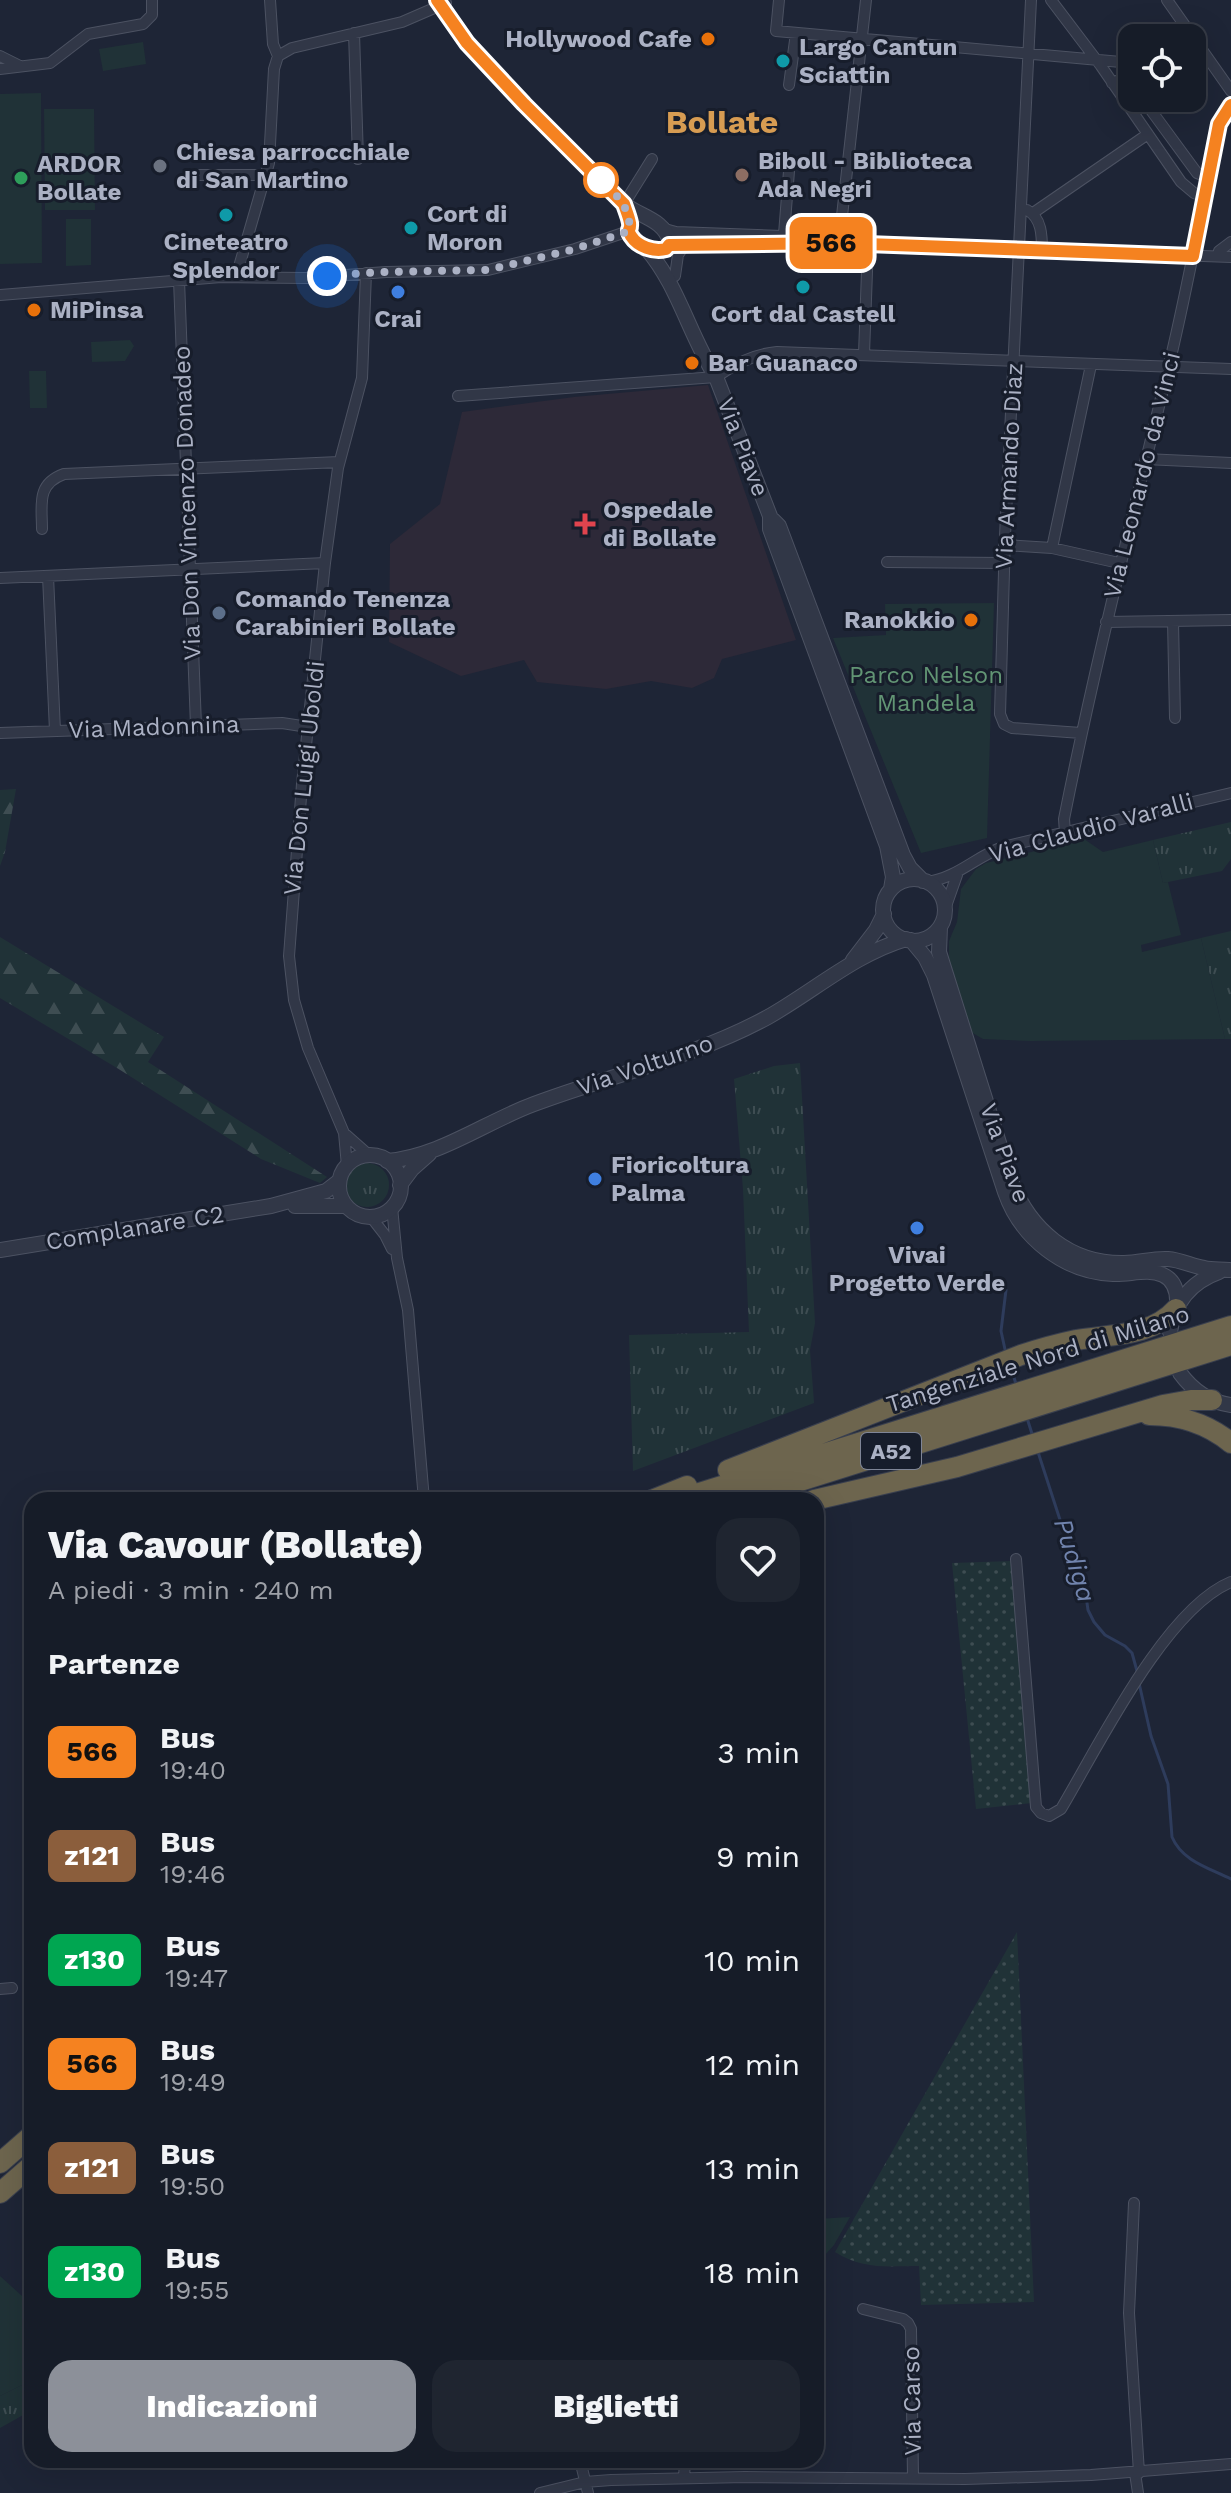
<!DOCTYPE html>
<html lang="it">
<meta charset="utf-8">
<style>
body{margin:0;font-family:"Work Sans",sans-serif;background:#1f2530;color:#f1f3f6;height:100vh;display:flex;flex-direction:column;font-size:30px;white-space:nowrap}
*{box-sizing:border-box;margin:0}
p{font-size:26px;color:#9ea1a8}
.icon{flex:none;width:44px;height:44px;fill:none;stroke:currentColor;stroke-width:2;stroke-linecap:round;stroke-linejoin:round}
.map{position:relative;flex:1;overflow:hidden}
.drawer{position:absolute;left:24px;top:1492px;width:800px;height:976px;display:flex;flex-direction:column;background:#161c28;border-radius:24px;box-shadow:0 8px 32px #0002,0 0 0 2px #353a45}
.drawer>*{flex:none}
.badge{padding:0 16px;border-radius:12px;font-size:28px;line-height:52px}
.fabs{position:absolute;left:1118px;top:24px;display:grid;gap:16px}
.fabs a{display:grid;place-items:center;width:88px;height:88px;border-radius:16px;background:#161c28;box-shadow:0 8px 32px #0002,0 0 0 2px #353a45;font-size:40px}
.you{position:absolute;width:40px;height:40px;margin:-20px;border:6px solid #fff;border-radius:50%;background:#1a73e8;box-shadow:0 0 0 12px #1a73e833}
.map>.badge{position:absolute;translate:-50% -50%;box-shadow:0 0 0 4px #fff}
h2{padding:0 24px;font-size:30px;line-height:72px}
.round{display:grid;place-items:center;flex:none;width:84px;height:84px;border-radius:24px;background:#1f2530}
.head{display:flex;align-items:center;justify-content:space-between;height:136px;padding:0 24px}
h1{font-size:38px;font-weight:800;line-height:60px}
.primary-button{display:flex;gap:16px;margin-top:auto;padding:16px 24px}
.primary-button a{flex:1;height:92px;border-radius:24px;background:#8c9099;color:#fff;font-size:32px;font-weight:800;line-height:92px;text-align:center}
.primary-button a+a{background:#1f2530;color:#f1f3f6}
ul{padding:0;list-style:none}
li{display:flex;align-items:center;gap:24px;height:104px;padding:0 24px}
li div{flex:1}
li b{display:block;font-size:30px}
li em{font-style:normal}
li .badge{min-width:88px;font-weight:700;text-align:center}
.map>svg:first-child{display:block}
.medical{fill:#2d2938}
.grass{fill:url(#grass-tufts)}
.forest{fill:url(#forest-firs)}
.park{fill:#203237}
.garden{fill:url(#garden-dots)}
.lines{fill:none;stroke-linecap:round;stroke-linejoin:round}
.stream{stroke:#2e3c5c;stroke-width:3}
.minor-casing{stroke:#4c5262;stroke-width:12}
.tertiary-casing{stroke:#4c5262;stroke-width:16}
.motorway-casing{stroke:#393f4e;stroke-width:22}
.minor{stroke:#313747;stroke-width:10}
.tertiary{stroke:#313747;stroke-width:14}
.motorway{stroke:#6d654e;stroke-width:20}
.line-casing{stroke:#fff;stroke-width:18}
.line{stroke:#f58220;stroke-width:12}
.walk{stroke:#abb1c4;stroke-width:8;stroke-dasharray:0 14.4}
.food-dot{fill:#e8710a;stroke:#171d2b;stroke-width:3}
.culture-dot{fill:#0f9aa8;stroke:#171d2b;stroke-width:3}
.worship-dot{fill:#6b7280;stroke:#171d2b;stroke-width:3}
.education-dot{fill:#8d6e63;stroke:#171d2b;stroke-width:3}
.leisure-dot{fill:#2e9e5b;stroke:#171d2b;stroke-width:3}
.stop-dot{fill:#fff;stroke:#f58220;stroke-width:4}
.shop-dot{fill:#3f7fe0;stroke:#171d2b;stroke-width:3}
.health-dot{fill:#e0444e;stroke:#171d2b;stroke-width:3}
.service-dot{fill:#5c6f8a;stroke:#171d2b;stroke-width:3}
.labels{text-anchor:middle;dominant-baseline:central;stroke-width:6;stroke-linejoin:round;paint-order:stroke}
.shield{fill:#171d2b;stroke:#7f8596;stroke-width:2}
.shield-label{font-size:22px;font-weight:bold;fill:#abb1c4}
.poi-label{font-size:24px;font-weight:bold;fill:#abb1c4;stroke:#171d2b;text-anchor:start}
.street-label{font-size:24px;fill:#abb1c4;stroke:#171d2b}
.park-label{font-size:24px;fill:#629574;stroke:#171d2b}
.water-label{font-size:26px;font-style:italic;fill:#7184ae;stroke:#171d2b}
.district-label{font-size:32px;font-weight:bold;fill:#d79c52;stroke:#171d2b}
</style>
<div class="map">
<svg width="1231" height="2493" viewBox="0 0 1231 2493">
<defs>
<pattern id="grass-tufts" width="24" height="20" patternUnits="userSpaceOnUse" patternTransform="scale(2)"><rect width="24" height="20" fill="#203237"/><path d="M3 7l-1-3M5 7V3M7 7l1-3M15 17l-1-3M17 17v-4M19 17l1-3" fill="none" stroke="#3e4d52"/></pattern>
<pattern id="forest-firs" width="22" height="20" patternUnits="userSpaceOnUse" patternTransform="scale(2)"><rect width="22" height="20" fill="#203237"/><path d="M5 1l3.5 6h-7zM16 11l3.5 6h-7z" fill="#3e4d52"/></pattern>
<pattern id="garden-dots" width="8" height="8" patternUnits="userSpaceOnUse" patternTransform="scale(2)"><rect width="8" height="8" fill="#203237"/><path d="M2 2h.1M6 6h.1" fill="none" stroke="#3e4d52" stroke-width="1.8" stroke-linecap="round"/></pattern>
</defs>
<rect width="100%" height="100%" fill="#1e2536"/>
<path class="medical" d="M708,385L796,640L722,659L714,678L692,688L651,681L606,689L537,682L524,660L461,676L389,642L390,544L440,504L462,412L574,397Z"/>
<path class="grass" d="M1231,822V859L1222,871L1163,883L1153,840Z
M1231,931V1039H1225L1201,938Z
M800,1063L815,1323L810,1350L814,1403L633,1471L629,1335L749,1332L743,1189L734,1079L774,1066Z
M345 1185a22 22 0 1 1 44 0a22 22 0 1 1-44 0Z
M32,2380V2410L0,2428V2396Z"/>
<path class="forest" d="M16,789L5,852L0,866V790Z
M0,937L164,1037L148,1062L327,1177L320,1183L261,1159L117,1068L0,998Z"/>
<path class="park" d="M143,42L146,64L103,71L99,49Z
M41,93L42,263L0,264V94Z
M44,109H94L95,210H45Z
M66,219H91V265L66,266Z
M130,340L134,346L125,361L92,362L91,342Z
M29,371H46L47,408H30Z
M994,603L987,838L921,853L833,638L886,635L885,604Z
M1084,839L1103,852L1153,840L1163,883L1168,882L1181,935L1141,945L1142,952L1201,938L1225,1039L1031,1041L983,1039L971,1032L949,958V941L957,922L961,889L976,869L986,863Z
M850,2217L834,2245L816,2265V2219Z
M0,2276L32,2305V2380L0,2396Z"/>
<path class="garden" d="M1012,1561L1032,1803L976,1809L952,1563Z
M1017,1932L1034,2302L921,2305L919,2266C886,2266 864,2270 835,2252Z"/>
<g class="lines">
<path class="stream" d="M1006,1290L1001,1331L1006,1354
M1011,1368L1016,1384
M1027,1418L1033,1437
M1038,1452L1062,1526L1083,1575L1088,1610L1094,1622L1105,1635L1125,1646L1132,1653L1137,1671
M1139,1683L1151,1736L1168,1784L1172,1837C1182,1861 1209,1868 1231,1879"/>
<g class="minor-casing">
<path id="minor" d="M270,0L273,44L278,56
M779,0L776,31L1132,63
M1031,0L1005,536L1000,714L1004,724L1012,728L1081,733
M1051,0L1101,66L1181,182L1194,193L1204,197
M1167,0L1231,91
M354,33L358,159
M0,56L20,66
M278,56L292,48L402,22L446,3
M1192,66L1209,60
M0,69L50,63L88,34L143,24L152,15V0
M1112,83L1124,78L1132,84
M789,85L796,33
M1142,98L1197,173L1208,177
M195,175H265
M624,204L652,159
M1027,210C1042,218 1042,236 1042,251
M1033,213L1148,134
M665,229L676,232L809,237
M784,234L789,171
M839,243L866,0
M669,245L839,243L1231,257
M1218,256L1219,251L1231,242
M675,276L678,255L685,244
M236,277L269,163L274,69L278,56
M179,280L196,726
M0,295L221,277L306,278L386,272L488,270L575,249L629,231
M864,354L868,244
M458,396L716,377C735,364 754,354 777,352L1231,369
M1145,459L1231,463
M42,529C42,505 36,484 64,474L339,462
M1004,545L1052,548L1119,563
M1052,548L1091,365
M887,562L1004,563
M48,576L55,731
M0,578L325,563
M1173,621L1175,718
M1106,622L1231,620
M0,733L282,723L308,727
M1065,833L1064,819C1094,668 1132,519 1168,369C1188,288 1202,206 1219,124L1231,105
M927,882C957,878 975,857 1003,847L1231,793
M945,909L957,875
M344,1133L370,1156
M347,1166L344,1133L308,1048L294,1000L289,956L302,784L325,563L338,468L362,378L366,273
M392,1207L397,1258L408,1310L424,1500
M371,1217L385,1235L392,1249
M1016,1559L1036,1807L1041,1813L1049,1816L1061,1809C1098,1747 1165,1609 1231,1582
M0,1989L12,1988
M1134,2203L1129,2313L1139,2473
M863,2309L903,2319L908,2323L911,2329L913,2479
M580,2460L588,2493
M1135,2473L1138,2493
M684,2478L685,2460
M540,2493L585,2482L611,2480L745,2477L965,2479L1091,2475L1231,2464"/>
</g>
<g class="tertiary-casing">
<path id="tertiary" d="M438,0L467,43L524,104L624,204C640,217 664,219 670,242L666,249C652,253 640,245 631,236L630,223L624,204
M645,247C678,284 689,335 716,377L770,516V529L887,846L893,877L891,889
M773,520L779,526L903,855L910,868L923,881
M883 910a31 31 0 1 1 62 0a31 31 0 1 1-62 0Z
M940,927L939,952L1011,1181C1030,1230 1070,1264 1124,1263C1139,1263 1153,1258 1168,1259C1181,1260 1192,1266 1204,1268C1212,1270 1221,1269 1229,1270
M911,940L925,957L934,975L1005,1192C1021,1238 1064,1272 1113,1274C1129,1275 1148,1268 1163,1275C1176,1281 1178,1294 1177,1307
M853,960L876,930L884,914
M339 1186a31 31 0 1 1 62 0a31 31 0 1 1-62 0Z
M387,1161C439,1157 485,1122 534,1104C611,1075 695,1057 768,1017C814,991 855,954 906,939
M400,1185L412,1169L429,1154
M295,1206H346
M0,1250L271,1206L326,1191L339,1181
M1170,1332C1174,1303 1191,1282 1219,1272
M1180,1373C1193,1391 1209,1402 1231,1405"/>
</g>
<g class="motorway-casing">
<path id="motorway" d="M1149,1415C1179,1415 1208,1424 1231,1443
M728,1470L1021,1355C1039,1349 1057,1344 1076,1340C1111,1334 1151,1337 1176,1309
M652,1500L687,1486
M677,1500L1231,1326
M740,1500L1231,1345
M814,1500L957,1467L1163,1405L1191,1400H1212
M0,2163L32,2135
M0,2193L32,2165"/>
</g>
<use href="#minor" class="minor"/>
<use href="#tertiary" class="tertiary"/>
<use href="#motorway" class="motorway"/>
</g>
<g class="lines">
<g class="line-casing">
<path id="line" d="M437,0L467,43L524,104L624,204C626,210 629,217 630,223C631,232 626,228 631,236C638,247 654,252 666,249L669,245L839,243L1193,256L1219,124L1231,105"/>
</g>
<use href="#line" class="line"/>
<path class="walk" d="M327,276L380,272L488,270L575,249L629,231C632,209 616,194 601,180"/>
</g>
<g class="food-dot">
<circle cx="708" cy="39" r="8"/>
<circle cx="34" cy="310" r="8"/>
<circle cx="692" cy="363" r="8"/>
<circle cx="971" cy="620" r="8"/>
</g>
<g class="culture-dot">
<circle cx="783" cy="61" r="8"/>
<circle cx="226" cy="215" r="8"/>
<circle cx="411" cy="228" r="8"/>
<circle cx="803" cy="287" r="8"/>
</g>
<circle class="worship-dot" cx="160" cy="166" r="8"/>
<circle class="education-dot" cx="742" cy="175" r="8"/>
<circle class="leisure-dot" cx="21" cy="178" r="8"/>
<circle class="stop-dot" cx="601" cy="180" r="16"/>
<g class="shop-dot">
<circle cx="398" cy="292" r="8"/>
<circle cx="595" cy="1179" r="8"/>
<circle cx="917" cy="1228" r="8"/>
</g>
<path class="health-dot" d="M581 512h8v8h8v8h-8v8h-8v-8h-8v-8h8z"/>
<circle class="service-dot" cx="219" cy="613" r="8"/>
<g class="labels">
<rect class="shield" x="861" y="1433" width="60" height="36" rx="6"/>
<g class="shield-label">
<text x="891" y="1451">A52</text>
</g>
<g class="poi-label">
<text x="692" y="39" text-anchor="end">Hollywood Cafe</text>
<text x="799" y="47">Largo Cantun<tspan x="799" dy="28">Sciattin</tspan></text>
<text x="176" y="152">Chiesa parrocchiale<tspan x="176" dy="28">di San Martino</tspan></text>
<text x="758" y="161">Biboll - Biblioteca<tspan x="758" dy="28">Ada Negri</tspan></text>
<text x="37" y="164">ARDOR<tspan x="37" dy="28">Bollate</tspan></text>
<text x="427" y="214">Cort di<tspan x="427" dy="28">Moron</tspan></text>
<text x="226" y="242" text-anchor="middle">Cineteatro<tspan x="226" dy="28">Splendor</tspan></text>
<text x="50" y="310">MiPinsa</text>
<text x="803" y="314" text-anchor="middle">Cort dal Castell</text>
<text x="398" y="319" text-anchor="middle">Crai</text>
<text x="708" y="363">Bar Guanaco</text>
<text x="603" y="510">Ospedale<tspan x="603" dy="28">di Bollate</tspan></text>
<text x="235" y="599">Comando Tenenza<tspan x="235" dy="28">Carabinieri Bollate</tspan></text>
<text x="955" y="620" text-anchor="end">Ranokkio</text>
<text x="611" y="1165">Fioricoltura<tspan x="611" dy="28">Palma</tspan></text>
<text x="917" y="1255" text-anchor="middle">Vivai<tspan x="917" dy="28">Progetto Verde</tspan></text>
</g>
<g class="street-label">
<text transform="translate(743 447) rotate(69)">Via Piave</text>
<text transform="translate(1009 466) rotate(-87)">Via Armando Diaz</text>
<text transform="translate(1142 475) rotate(-76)">Via Leonardo da Vinci</text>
<text transform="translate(187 503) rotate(-92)">Via Don Vincenzo Donadeo</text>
<text transform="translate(154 727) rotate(-2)">Via Madonnina</text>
<text transform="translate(304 778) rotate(-84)">Via Don Luigi Uboldi</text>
<text transform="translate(1091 828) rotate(-15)">Via Claudio Varalli</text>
<text transform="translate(645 1065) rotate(-19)">Via Volturno</text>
<text transform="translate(1005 1153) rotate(70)">Via Piave</text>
<text transform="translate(135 1228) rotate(-9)">Complanare C2</text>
<text transform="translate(1038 1359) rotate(-17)">Tangenziale Nord di Milano</text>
<text transform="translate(912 2401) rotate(-91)">Via Carso</text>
</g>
<g class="park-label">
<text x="926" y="675">Parco Nelson<tspan x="926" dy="28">Mandela</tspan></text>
</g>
<g class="water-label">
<text transform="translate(1075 1560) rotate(73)">Pudiga</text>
</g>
<g class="district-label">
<text x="722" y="122">Bollate</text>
</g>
</g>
</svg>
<div class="fabs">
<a><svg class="icon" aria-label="locate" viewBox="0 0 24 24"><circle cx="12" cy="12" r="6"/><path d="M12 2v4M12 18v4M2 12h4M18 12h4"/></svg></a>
</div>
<div class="you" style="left:327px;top:276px"></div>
<b class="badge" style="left:831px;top:243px;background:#f58220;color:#111">566</b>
<section class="drawer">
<div class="head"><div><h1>Via Cavour (Bollate)</h1><p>A piedi · 3 min · 240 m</p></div><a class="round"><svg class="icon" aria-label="heart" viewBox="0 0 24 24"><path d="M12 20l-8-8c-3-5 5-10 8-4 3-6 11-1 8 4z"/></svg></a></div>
<h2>Partenze</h2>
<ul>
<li><span class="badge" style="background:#f58220;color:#111">566</span><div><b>Bus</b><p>19:40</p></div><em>3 min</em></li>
<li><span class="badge" style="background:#8b5e3c;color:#fff">z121</span><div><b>Bus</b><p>19:46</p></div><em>9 min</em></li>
<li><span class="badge" style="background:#00a651;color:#fff">z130</span><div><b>Bus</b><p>19:47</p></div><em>10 min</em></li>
<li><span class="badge" style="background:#f58220;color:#111">566</span><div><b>Bus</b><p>19:49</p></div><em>12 min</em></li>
<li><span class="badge" style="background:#8b5e3c;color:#fff">z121</span><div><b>Bus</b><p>19:50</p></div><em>13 min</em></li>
<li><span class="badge" style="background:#00a651;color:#fff">z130</span><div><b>Bus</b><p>19:55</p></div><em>18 min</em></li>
</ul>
<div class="primary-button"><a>Indicazioni</a><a>Biglietti</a></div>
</section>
</div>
